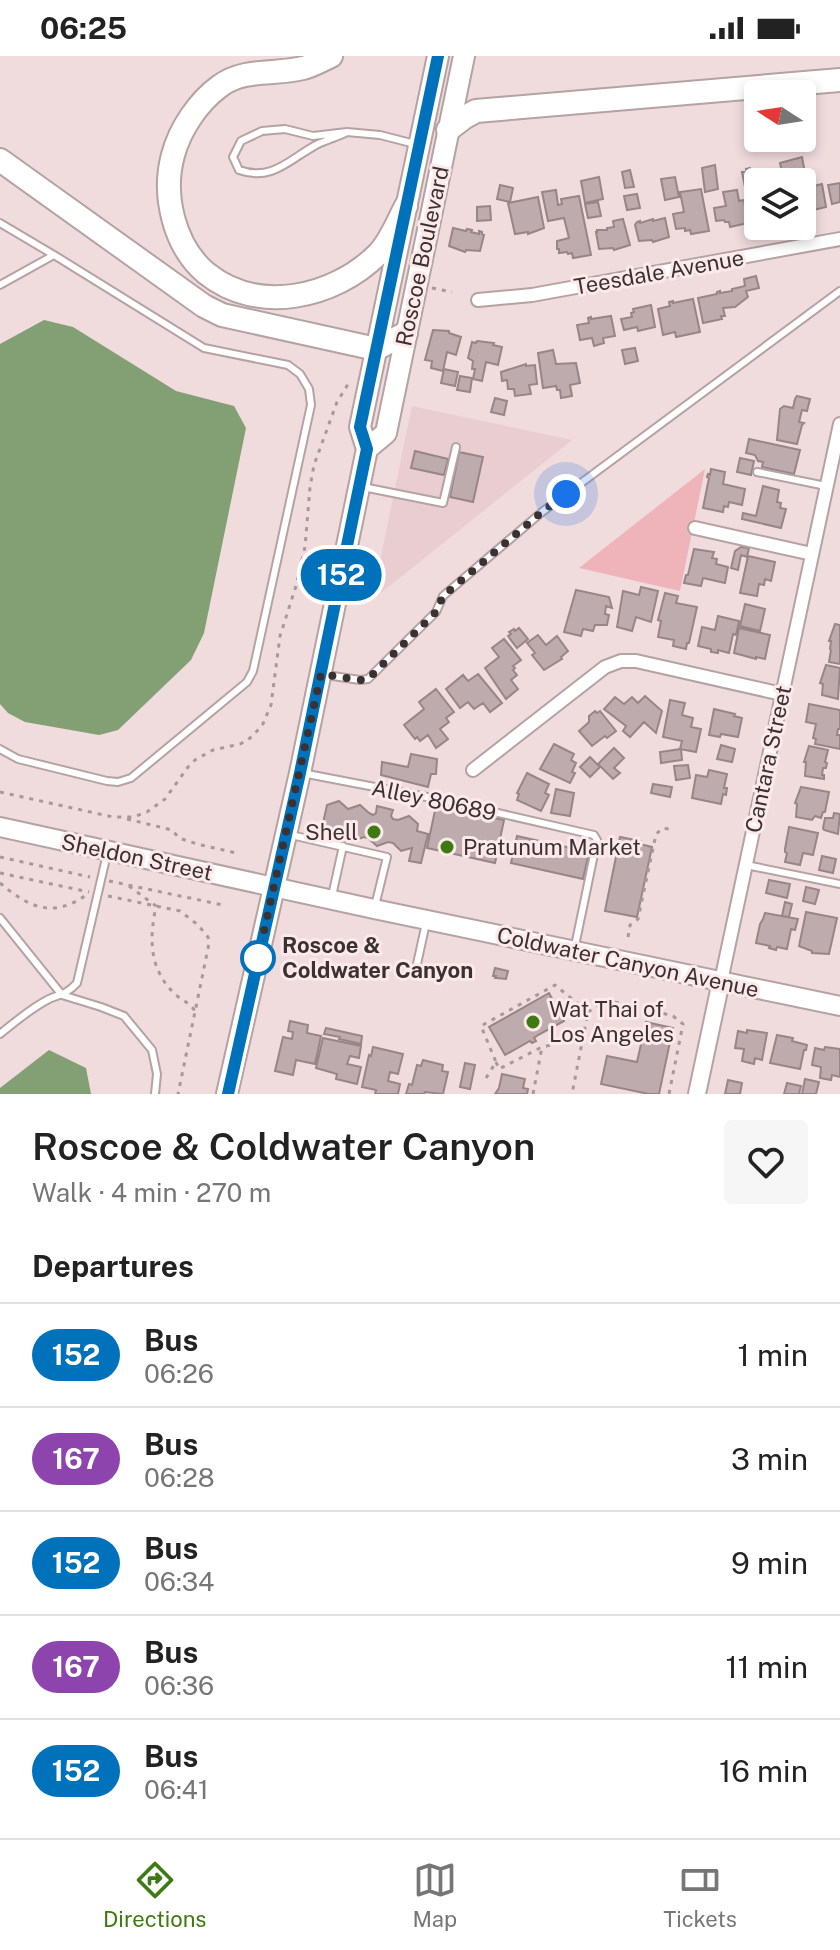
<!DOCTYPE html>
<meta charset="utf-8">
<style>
body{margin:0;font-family:"Public Sans",sans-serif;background:#f6f6f6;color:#222;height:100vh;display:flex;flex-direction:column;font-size:30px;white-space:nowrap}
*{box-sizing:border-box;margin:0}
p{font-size:26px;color:#767676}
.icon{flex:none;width:44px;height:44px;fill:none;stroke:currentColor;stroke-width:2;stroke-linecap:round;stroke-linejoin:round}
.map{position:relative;height:1038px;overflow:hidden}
.details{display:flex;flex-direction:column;background:#fff;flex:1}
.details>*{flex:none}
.badge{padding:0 16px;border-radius:26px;font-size:28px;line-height:52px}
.needle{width:52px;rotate:282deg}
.buttons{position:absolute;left:744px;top:24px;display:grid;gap:16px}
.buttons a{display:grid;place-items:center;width:72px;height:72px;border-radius:8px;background:#fff;box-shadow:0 4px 12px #0003;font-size:40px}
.you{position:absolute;width:40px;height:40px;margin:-20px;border:6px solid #fff;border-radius:50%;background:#1a73e8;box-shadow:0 0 0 12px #1a73e833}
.map>.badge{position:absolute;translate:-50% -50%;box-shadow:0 0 0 4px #fff}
h2{padding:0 32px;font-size:30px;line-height:72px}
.round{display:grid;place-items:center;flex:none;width:84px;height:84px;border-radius:8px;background:#f6f6f6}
.head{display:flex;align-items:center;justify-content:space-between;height:136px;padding:0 32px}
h1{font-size:38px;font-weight:600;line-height:60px}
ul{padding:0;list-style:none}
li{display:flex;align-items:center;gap:24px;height:104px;padding:0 32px;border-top:2px solid #e0e0e0}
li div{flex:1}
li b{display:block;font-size:30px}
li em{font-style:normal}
li .badge{min-width:88px;font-weight:700;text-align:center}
.status{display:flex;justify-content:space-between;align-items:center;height:56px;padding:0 40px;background:#fff;direction:ltr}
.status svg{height:22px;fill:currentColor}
.tab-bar{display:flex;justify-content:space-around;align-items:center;height:112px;border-top:2px solid #e0e0e0;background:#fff;font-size:22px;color:#767676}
.tab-bar a{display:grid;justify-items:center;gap:4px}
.tab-bar .active{color:#3e7a14}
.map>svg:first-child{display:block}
.built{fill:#eacdd0}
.green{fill:#efb4ba}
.water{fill:#82a074}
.building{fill:#beabad;stroke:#988587;stroke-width:2}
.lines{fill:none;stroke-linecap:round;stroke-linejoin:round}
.service-casing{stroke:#b5a2a3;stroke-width:10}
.minor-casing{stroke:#b5a2a3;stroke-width:16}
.tertiary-casing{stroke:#b5a2a3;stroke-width:20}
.secondary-casing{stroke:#b5a2a3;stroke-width:22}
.primary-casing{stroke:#b5a2a3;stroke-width:24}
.motorway-casing{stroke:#b5a2a3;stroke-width:26}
.path{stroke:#a89899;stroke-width:3;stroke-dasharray:4 6;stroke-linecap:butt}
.service{stroke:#fff;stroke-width:6}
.minor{stroke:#fff;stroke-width:12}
.tertiary{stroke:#fff;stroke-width:16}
.secondary{stroke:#fff;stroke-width:18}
.primary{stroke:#fff;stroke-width:20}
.motorway{stroke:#fff;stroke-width:22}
.line-casing{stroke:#fff;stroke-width:18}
.line{stroke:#0072bc;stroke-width:12}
.walk{stroke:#3a3232;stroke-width:8;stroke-dasharray:0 14.4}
.poi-dot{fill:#3e7a14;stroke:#fde9ea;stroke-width:3}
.stop-dot{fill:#fff;stroke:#0072bc;stroke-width:4}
.labels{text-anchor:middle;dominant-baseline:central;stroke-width:6;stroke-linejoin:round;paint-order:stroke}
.street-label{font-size:22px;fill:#3a3232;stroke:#fde9ea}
.poi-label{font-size:22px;fill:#3a3232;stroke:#fde9ea;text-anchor:start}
.stop-label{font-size:22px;font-weight:bold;fill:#3a3232;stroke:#fde9ea;text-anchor:start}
</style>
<div class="status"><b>06:25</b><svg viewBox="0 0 49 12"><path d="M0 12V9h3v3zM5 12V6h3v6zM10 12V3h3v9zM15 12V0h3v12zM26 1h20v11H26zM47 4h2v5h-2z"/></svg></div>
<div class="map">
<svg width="840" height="1038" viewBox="0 0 840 1038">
<rect width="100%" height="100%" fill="#f0dbdd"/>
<path class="built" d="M412,350L572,384L372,544Z"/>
<path class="green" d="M705,413L680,535L579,512Z"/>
<path class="water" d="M44,264L73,271L176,335L234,350L246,372L204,577L191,604L118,674L99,679L25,666L8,657L0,648V288Z
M49,994L86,1012L91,1038H0V1032Z"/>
<path class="building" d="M802,101L805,117L783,120L780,107Z
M715,109L718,133L705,136L702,112Z
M750,112L751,115L755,114L758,128L745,131L742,116H746V113Z
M630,114L634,131L625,132L622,116Z
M599,121L603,143L585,147L581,125Z
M675,121L679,141L665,144L661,123Z
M840,127V146L832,148L828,129Z
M822,128L826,151L809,155L808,151L805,152L804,148H802V133Z
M500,129L513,132L510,146L497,143Z
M701,133L709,175L691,178L690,174L685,175V172L676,173L673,158L684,156L680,136Z
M556,134L558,149L562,148L561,143L579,140L591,199L573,202L572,197L568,198L567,196L559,197V193H557V185L569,182L564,162L548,165L542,136Z
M737,134L739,145L744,144L748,167L730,171L729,166H725L724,164L716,165L714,152L726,150L723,136Z
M637,138L640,152L627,154L624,140Z
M538,141L544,172L528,178V176L515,178L508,147Z
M598,146L601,160L588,162L585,148Z
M490,150L491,164L477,165V151Z
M665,162L669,181L653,186L652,184L639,185L635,169L637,166L640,165V167L653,163V165Z
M623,163L630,189L614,194L613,192L599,193L596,176H597V174H607V172L614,171L613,165Z
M453,172L466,175L467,173L472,174L471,176L479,178V175L482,176V178L484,179L480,195L466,194L465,196L449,190Z
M756,220L759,232L746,235L748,241L735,251L723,252L725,260H721L722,263L703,267L698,242L717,238V236L720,235V237L732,235V233L745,230L744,223Z
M693,243L700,276L676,281L675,276L663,279L658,253L670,250L669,246L673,245V247Z
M651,249L655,271L638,275L637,271L624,274L621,263L632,261L631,257L634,256L633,253Z
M611,260L615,280L603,282L604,287L594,290L592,282L580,284L577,269L589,267L588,262L591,261V263Z
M433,274L449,275V277L461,281L456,299L447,296L443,315L431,312L432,305L425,304Z
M477,285L494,287L493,289L502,291L498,309L486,306L482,325L473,323L475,313H472L473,305L468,302L472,286L476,287Z
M635,292L638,305L625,308L622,294Z
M553,294L556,308L576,307L580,327L570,329L572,340L561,342L560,334H557L556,330L543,332L538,297Z
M526,308V310L535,309L537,328L529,329L531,338L515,340L514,333H508L507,324L502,325L501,316Z
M444,313L458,316L455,330L441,327Z
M460,320L472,322L470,336L457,334Z
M797,340L810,343L807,355L802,354L799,366L804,367L802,369L797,388L777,384L780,353L784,350L793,352L795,343Z
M495,342L507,345L504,359L491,356Z
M749,383L800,394L794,418L762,411L763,406L758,405L755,399L746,397Z
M415,395L448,403L444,419L411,412Z
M459,396L483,401L473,446L450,441Z
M740,402L754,405L751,419L737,416Z
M711,413L725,416L723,428L745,433L742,449L729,446L728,451L724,450L723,456L703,452L709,422L707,421L708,418L710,419Z
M763,430L779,434L777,446L781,447L780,452L786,453L781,472L742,463L743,457L756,460Z
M741,491L749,492L747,501L741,499L738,514L731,512L735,495Z
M694,493L714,496L712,502L717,503L716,508L728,511L725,527L703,522L701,530L684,527L686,519H688Z
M748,500L775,506L771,525L765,523L764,529L759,528L757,540L740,537Z
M641,531L658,535L651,566L636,561L632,575L617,571L623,535L639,539Z
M576,534L609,541L612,552L606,550L605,558L609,559L607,569H595L593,575L583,573L581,580L564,576Z
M665,537L678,540L676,547L697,551L689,587H687L686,593L673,590L674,584L658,581L661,565L658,564Z
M745,548L765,553L760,575L740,570Z
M718,560L739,565L736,579L733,578L729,597L718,594V597L711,596V593L698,590L702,571L715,574Z
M835,568L840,569V608L829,606L831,594L830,593L831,585H829Z
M519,572L528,583L517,592L508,580L511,578L509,576L514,573L515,575Z
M739,572L770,579L765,603L756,601V603L734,597Z
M538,579L546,589L557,580L568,595L561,601L562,603L544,614L532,599L535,597L527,587Z
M504,583L521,604L513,610L515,612L513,614L517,619L511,624L518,633L506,643L485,612L499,601L492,592Z
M826,609L840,612L838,643L822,639L823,628L820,627Z
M478,618L502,647L490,656L483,647L474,653L468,646L460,652L446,633L463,619L468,625Z
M436,633L454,656L446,662L449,666L440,673L448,683L436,692L428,679L420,685L417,681L415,683L404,669L424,653L419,646Z
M645,640L662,655L656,677L644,666L630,681L623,675L626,670L604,653L615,641L624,648L632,641L638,647Z
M670,644L685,647L682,659L693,662L691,671L701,673L696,696L680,693L682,685L663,681Z
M809,648L840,654V673H838L837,679H840V693L815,688L816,683L813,682L816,668L806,666Z
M714,653L735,658L734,660L742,662L738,681L721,678L720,681L709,679Z
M595,655L597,657L600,655L616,675L607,682L605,680L592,690L579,675L589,666V660Z
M554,688L574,698L571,704L576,707L572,716L575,717L570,727L540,713Z
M721,689L735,693L732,706L717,703Z
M809,690L828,694L825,706L827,707L826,712H823L822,719H824V723L805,720L806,706H804Z
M614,692L624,702L614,712L620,717L613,723L598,708Z
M681,693L682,704L661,707L660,696Z
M411,698L437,703L436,718H431L428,731L381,719L382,706L408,711Z
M590,701L600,711L590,721L580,711Z
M688,709L690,722L676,724L674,710Z
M709,714L727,718L724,732H727L726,739L723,738L721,748L692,742L696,719L707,721Z
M527,717L549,728L545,737L549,739L541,755L517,744L519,738L517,737Z
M653,728L672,731L670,741L651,737Z
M801,731L829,736L825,756H823L821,762L815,760L812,764L796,761L797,748L795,747Z
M556,733L574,737L570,760L551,757Z
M339,745L348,753L360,749L369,757L373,759L376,757L377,750L393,754L391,760L393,763L398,764L409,760L418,768L417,775L428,778L421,807L409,805L412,792L401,795L393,787L388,786L377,790L368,782L364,781L352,785L343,777L332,781L322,772L327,749Z
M436,750L504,764L495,807L427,792Z
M834,757L840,758L838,778L824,774L823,772L825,762H833Z
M789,771L818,777L813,799L803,797L800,809L785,806L787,797L785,796V793Z
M517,780L589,796L583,823L511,807Z
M620,781L641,785L640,788L652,791L637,861L605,855Z
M822,800L836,803L833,817L819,814Z
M769,824L790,828L787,842L766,837Z
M806,831L819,834L815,848L803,845Z
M785,846L792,848L789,861L782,860Z
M806,856L837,862L829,898L812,897V895L799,890Z
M765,857L798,863L795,874L791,873L787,893L777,891L776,894L769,892L770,890L756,887L760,868L763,863Z
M495,912L508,915L506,923L495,922L496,920H493Z
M549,937L564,965L538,979L534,982L536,985L532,987L530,985L505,999L489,971Z
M290,965L308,969L307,977L321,980L315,1008L296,1004L293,1019L275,1015L283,981L292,983L293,976L288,975Z
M646,966L673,972L659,1038H649L601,1028L607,1000L637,1006Z
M326,972L362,980L361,988L339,983L340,981L324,978Z
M747,974L767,977L762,1004L755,1002L754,1008L742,1005L744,993L735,992L738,975L747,977Z
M777,979L793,982L792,985L807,989L806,994H804L800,1013L770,1007Z
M323,982L361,990L359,1002L350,1000L347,1008L361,1011L357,1028L336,1023L337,1018L316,1012Z
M373,991L403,998L398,1018L390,1016L388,1025L400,1028L398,1038H375L376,1034L362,1031L369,999L371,1000Z
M825,991L840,993V1021L832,1019L831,1024L820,1022L821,1011L812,1009L815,992L824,994Z
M423,1004L443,1009L442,1015L448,1016L443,1038L425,1036L424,1038H406L409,1028L412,1029L417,1009L421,1010Z
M465,1007L475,1009L470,1033L460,1031Z
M502,1018L525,1023L523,1032L528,1033L527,1038H495L499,1032Z
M805,1023L819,1026L816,1038H802Z
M728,1024L742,1027L740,1038H725Z
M787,1027L801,1030L799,1038H801H784Z"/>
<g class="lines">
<g class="service-casing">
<path id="service" d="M347,76C337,81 326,84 316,89C290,103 272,126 239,114L233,101L241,85L262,75L285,73L313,80L347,76L380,79L415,88
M0,167L54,199
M0,229L54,199L204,292L288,309L300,318L309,333L311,349L253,615L247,626L131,722L118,726L107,725L18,703L0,693
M757,416L826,430
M363,431L443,447L456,391
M326,619L360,624L368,623L436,556L443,540L542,456L840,235
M302,717L437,743L594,779L597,784L575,890
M291,779L387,801L375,850
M746,809L840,828
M332,840L343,790
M0,862L62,939L101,951L124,960L152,994L157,1018L155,1038
M415,917L426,867
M0,978C15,966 31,952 49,943C61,938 67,938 77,927L107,798"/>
</g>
<g class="minor-casing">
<path id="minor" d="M478,244L532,239L840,183
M695,472L812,498
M473,714L605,611L621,605H636L782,638
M721,925L840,368"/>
</g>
<g class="tertiary-casing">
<path id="tertiary" d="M697,1038L721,925"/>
</g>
<g class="secondary-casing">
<path id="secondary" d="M0,771L374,853L840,950"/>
</g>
<g class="primary-casing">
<path id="primary" d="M367,393L386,377L464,0
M227,1038L300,717L367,393L360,371L438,0"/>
</g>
<g class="motorway-casing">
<path id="motorway" d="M331,0C322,4 312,10 303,12C276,19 244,12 220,30C198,46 180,73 173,99C162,139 174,190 206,217C258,259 334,242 378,198C390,186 398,165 406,150
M448,74L465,61L476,55L840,24
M0,104L204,250L222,259L376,293L406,277"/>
</g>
<path class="path" d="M432,232L452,236
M0,736L113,761H133L147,756L165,743L188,711L195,704L213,694L240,688L248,684L262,670L271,649L280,580L296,530L305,491L310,431L314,409L337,346L350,325
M127,763L172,774L179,782L197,788L236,797
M0,801L90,821
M0,817L89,836
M109,825L223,849
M0,827C28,851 53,863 86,839
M129,830L156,850C149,884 149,914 176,939C183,945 190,947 195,955
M108,840L180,855L198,869L208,881L209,887L203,917L178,1038
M628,881L630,869L638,863L656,778L663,772L673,774
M588,956L605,945L628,948L673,960L683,968L669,1038
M496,1006L499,1013L540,992L584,979
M486,1022L496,1006L481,970L555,929L588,956L572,1038
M533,1038L542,991"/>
<use href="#service" class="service"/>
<use href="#minor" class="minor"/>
<use href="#tertiary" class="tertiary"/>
<use href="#secondary" class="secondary"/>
<use href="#primary" class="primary"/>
<use href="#motorway" class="motorway"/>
</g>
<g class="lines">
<g class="line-casing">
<path id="line" d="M228,1038L300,717L367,393L360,371L438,0"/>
</g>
<use href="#line" class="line"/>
<path class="walk" d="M258,902L321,618L360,624L368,623L436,556L443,540L542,456L566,438"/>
</g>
<g class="poi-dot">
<circle cx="374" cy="776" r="8"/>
<circle cx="447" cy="791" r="8"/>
<circle cx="533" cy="966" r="8"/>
</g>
<circle class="stop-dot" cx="258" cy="902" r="16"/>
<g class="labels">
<g class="street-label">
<text transform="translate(422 200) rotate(-78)">Roscoe Boulevard</text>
<text transform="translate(659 216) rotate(-10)">Teesdale Avenue</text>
<text transform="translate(768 703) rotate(-78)">Cantara Street</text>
<text transform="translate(434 744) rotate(12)">Alley 80689</text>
<text transform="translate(137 801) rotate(12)">Sheldon Street</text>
<text transform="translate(628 906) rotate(12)">Coldwater Canyon Avenue</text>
</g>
<g class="poi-label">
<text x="358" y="776" text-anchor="end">Shell</text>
<text x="463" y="791">Pratunum Market</text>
<text x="549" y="953">Wat Thai of<tspan x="549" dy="25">Los Angeles</tspan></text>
</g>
<g class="stop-label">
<text x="282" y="889">Roscoe &amp;<tspan x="282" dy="25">Coldwater Canyon</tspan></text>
</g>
</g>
</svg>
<div class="buttons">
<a><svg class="needle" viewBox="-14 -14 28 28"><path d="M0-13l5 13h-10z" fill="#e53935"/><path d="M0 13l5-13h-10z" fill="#767676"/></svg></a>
<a><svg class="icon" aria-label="layers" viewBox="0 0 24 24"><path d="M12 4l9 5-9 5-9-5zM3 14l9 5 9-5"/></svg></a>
</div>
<div class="you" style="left:566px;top:438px"></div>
<b class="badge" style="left:341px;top:519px;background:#0072bc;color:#fff">152</b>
</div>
<section class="details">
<div class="head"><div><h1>Roscoe &amp; Coldwater Canyon</h1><p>Walk · 4 min · 270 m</p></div><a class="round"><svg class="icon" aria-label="heart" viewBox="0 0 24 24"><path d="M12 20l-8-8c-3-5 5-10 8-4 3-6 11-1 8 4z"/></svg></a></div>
<h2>Departures</h2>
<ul>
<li><span class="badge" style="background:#0072bc;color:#fff">152</span><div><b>Bus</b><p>06:26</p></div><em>1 min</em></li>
<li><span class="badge" style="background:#8e44ad;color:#fff">167</span><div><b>Bus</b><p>06:28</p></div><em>3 min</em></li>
<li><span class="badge" style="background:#0072bc;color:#fff">152</span><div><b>Bus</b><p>06:34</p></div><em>9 min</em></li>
<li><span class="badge" style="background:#8e44ad;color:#fff">167</span><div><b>Bus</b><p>06:36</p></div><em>11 min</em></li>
<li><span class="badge" style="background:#0072bc;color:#fff">152</span><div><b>Bus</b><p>06:41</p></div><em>16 min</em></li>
</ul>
</section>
<nav class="tab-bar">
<a class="active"><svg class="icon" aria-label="directions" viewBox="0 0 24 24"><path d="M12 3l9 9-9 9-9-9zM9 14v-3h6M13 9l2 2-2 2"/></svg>Directions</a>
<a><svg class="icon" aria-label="map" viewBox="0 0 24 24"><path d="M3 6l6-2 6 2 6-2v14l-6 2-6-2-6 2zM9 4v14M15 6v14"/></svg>Map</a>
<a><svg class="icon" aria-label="tickets" viewBox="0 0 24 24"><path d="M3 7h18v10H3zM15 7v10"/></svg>Tickets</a>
</nav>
